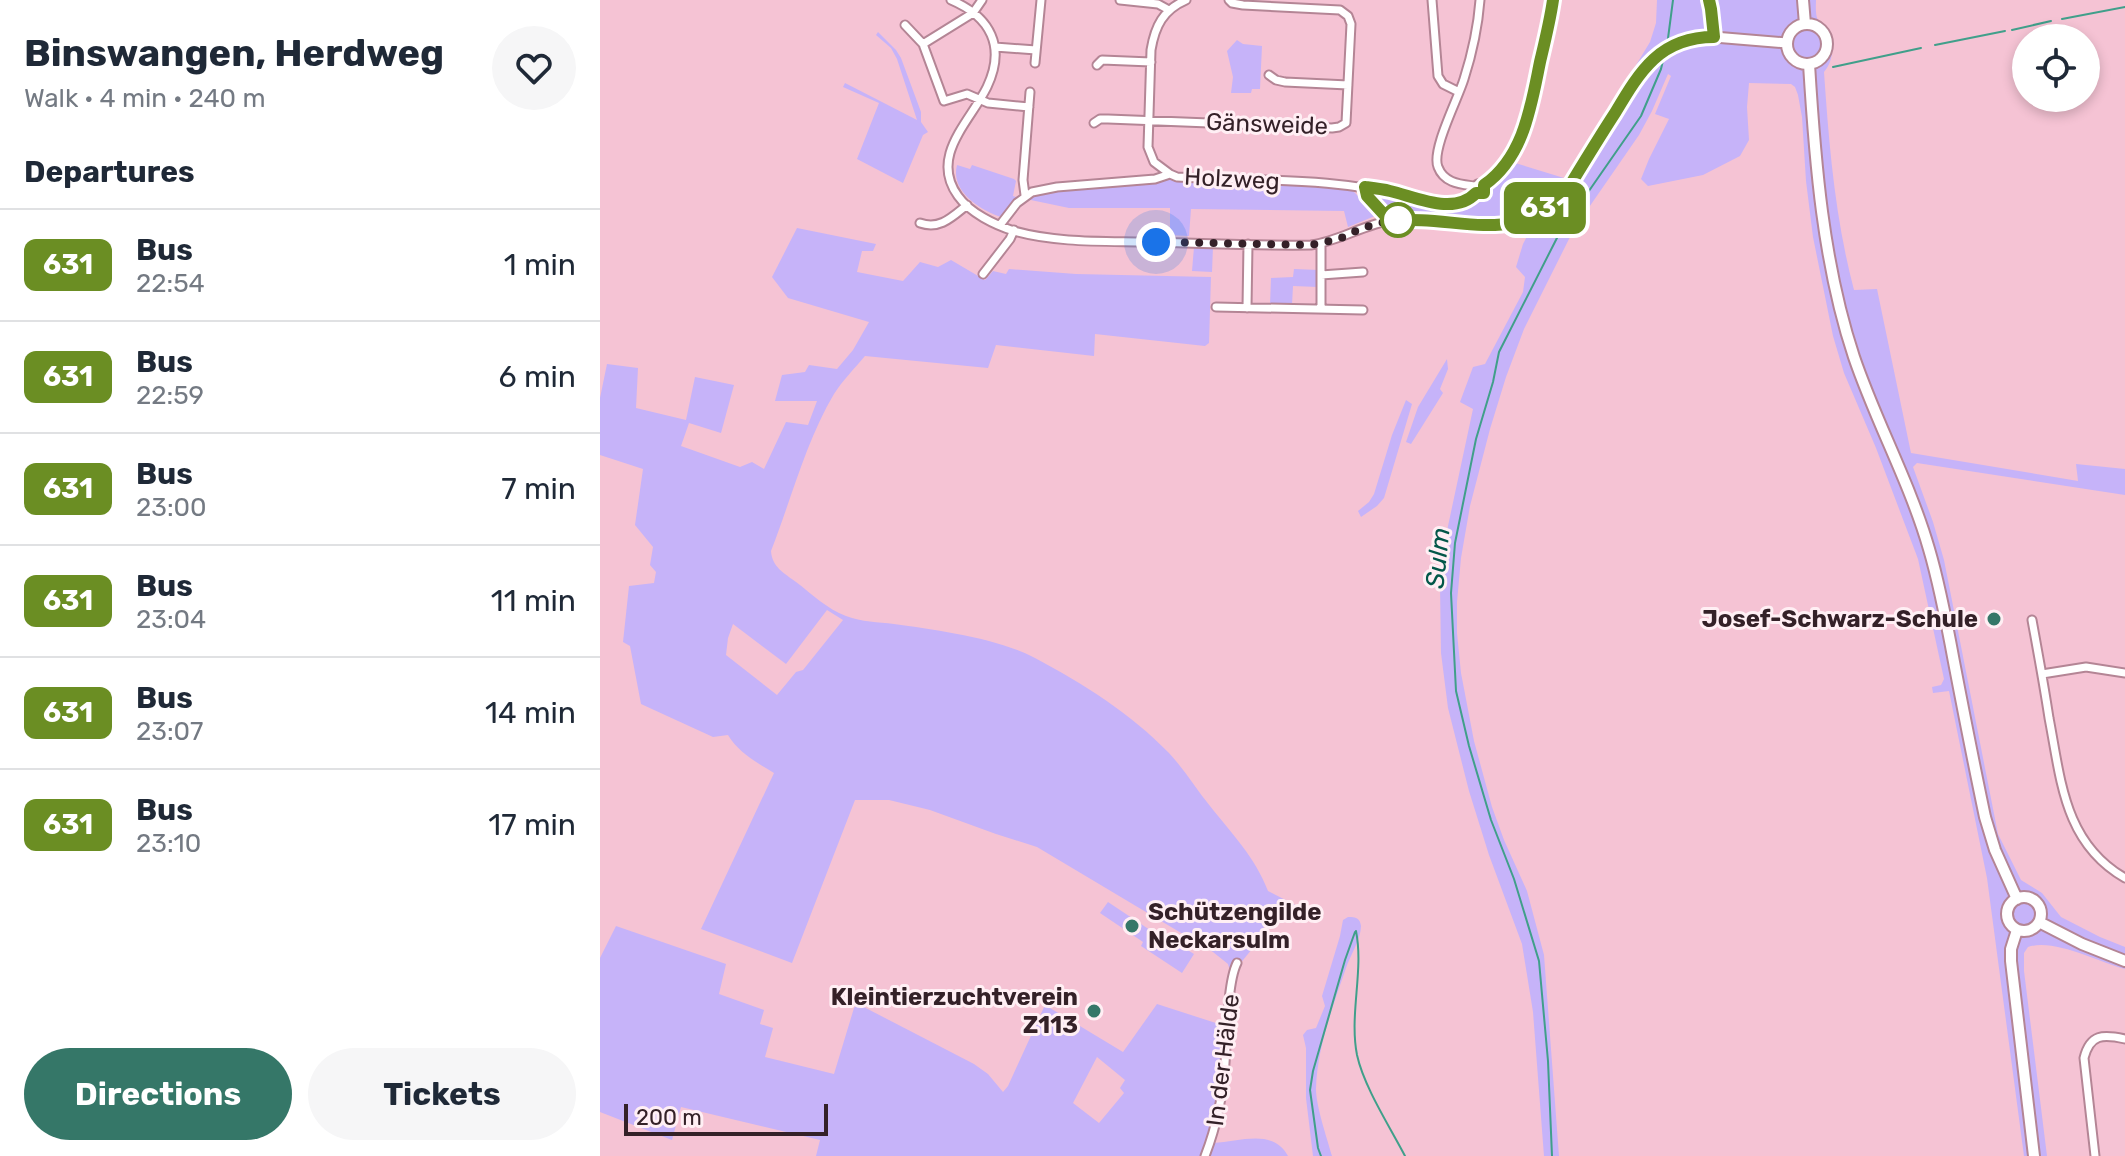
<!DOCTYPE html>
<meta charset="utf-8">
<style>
body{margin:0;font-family:Rubik,sans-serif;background:#f6f6f7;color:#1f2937;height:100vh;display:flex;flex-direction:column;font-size:30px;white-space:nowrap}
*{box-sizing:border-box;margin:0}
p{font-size:26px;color:#747a83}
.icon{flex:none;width:44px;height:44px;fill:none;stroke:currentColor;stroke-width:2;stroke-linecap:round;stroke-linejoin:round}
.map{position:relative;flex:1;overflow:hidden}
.side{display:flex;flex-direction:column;background:#fff;width:600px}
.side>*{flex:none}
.badge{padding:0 16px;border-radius:12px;font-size:28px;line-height:52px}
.tools{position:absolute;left:1412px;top:24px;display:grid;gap:16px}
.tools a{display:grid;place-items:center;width:88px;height:88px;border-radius:50%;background:#fff;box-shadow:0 4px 12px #0003;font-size:40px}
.scale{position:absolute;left:24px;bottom:20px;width:204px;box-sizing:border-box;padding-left:8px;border:4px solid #342128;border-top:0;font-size:22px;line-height:28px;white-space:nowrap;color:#342128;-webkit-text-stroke:6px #ffeff4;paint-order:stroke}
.you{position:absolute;width:40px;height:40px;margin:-20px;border:6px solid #fff;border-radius:50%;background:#1a73e8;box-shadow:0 0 0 12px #1a73e833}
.map>.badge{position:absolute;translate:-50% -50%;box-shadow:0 0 0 4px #fff}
h2{padding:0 24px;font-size:30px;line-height:72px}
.round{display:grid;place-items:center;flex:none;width:84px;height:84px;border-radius:42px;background:#f6f6f7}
.headline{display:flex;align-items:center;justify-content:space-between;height:136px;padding:0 24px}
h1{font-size:38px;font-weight:700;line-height:60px}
.cta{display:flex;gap:16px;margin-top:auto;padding:16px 24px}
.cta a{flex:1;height:92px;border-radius:48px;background:#357768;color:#fff;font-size:32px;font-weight:700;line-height:92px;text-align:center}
.cta a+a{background:#f6f6f7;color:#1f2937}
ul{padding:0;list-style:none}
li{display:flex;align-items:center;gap:24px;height:112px;padding:0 24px;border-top:2px solid #e0e1e3}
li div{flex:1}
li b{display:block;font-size:30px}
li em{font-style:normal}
li .badge{min-width:88px;font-weight:700;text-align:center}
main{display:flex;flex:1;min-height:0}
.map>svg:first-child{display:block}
.green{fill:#c6b3f9;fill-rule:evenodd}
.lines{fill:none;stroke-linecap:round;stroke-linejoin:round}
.stream{stroke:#409f8a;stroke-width:2}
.minor-casing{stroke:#b48595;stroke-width:11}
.tertiary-casing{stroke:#b48595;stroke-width:13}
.secondary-casing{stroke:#b48595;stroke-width:14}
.minor{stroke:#fff;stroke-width:7}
.tertiary{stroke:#fff;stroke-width:9}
.secondary{stroke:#fff;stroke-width:10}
.line-casing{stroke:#fff;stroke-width:18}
.line{stroke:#6b8e23;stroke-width:12}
.walk{stroke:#342128;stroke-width:8;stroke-dasharray:0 14.4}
.stop-dot{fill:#fff;stroke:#6b8e23;stroke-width:4}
.poi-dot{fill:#357768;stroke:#ffeff4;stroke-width:3}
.labels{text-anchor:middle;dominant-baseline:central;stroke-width:6;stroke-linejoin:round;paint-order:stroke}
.street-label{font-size:24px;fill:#342128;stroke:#ffeff4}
.poi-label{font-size:24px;font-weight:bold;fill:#342128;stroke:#ffeff4;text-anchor:end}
.water-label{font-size:26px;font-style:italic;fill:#035749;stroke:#ffeff4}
</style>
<main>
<section class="side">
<div class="headline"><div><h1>Binswangen, Herdweg</h1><p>Walk · 4 min · 240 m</p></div><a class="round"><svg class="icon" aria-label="heart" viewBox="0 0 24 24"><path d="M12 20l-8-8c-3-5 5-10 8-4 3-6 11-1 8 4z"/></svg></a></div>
<h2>Departures</h2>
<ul>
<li><span class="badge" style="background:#6b8e23;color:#fff">631</span><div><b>Bus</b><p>22:54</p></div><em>1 min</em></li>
<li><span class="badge" style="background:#6b8e23;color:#fff">631</span><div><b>Bus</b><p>22:59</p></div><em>6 min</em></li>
<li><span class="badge" style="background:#6b8e23;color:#fff">631</span><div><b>Bus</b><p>23:00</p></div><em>7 min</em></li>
<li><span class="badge" style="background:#6b8e23;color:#fff">631</span><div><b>Bus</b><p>23:04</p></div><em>11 min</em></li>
<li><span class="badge" style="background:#6b8e23;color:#fff">631</span><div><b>Bus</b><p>23:07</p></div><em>14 min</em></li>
<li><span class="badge" style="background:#6b8e23;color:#fff">631</span><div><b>Bus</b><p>23:10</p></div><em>17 min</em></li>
</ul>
<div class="cta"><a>Directions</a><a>Tickets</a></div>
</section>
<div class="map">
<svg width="1525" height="1156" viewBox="0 0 1525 1156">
<rect width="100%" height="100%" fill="#f5c3d4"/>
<path class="green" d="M1057,0H1216C1216,5 1215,15 1218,20C1220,24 1224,26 1226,29C1235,43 1234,60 1224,72C1229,145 1235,218 1254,290L1277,289L1311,453L1478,481L1476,464L1525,469V495L1317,463L1313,467L1333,522L1344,560L1398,834L1421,880L1442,893L1461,917L1500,937L1525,947V969C1498,962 1454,938 1428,947L1424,953V971L1447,1156H1424L1387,878L1349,691L1333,693L1332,687L1341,685L1344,679L1318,559L1276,448L1244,373L1233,336L1213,237L1206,181L1202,117L1198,95L1195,87L1191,84L1149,83L1147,107L1149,140L1140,156L1103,175L1048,186L1041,179L1049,159L1069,119L1055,114L1071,76L1068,74L1052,111L1039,135L974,229L924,329L906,377L890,429L870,506L861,558L857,602V633L861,673L874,741L892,807L904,840L927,891L944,955L959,1156H944L933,1012L922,944L889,855L869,791L848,708L841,653L840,585L848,526L873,409L860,402L873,367L885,364L923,292L925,277L916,267L923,244L932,227L924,213C918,215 911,218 905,219C872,225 829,213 794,214L777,200L778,195C790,193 801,201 813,205C860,222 888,200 912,162L964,178L987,146L1050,42L1056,23Z
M278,32L296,50L301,58L321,112V122L328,132L323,135L303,183L257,159L279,103L243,87L245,83L317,120L297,59L291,48L276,35Z
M637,40L643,44L662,46L660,89H652L651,93H631L633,77L627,51Z
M357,165L370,169L372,165L414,179L416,181L413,196L416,197L415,201L401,217C380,210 350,191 357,165Z
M565,177L743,184L744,190L753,191L774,212L775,216L748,227L744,211L591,209L589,236L570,235V208H469L426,199L429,196L458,190Z
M197,228L276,244L273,251H262L257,272L303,281L320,262L338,267L351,260L385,280L393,271L406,274L409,269L476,274L611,277L609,343L605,346L495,334L494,356L396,345L388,368L265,356C255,368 242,381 234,394C206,441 191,500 171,551C172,567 184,573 196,582C212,594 227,609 246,616C262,622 278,622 294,624C337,630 397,638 435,658C484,684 530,713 569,753C584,769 596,789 610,806C632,834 655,857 668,891L705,910L703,913L674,916L665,922L661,938L639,965L635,982L625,1085L614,1143C639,1142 673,1128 688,1156H216L220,1140L81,1107L72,1140L0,1112V958L16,926L126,964L119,994L164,1010L160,1024L173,1028L165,1057L234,1074L254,1008L258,1004L374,1064L388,1074L403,1092L408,1086L445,1005L523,1052L557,1004L622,1025L630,971L628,964L613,952L437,847L396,834L330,810L289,800H255L192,963L101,929L174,773C156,762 139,753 128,735L113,737L41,704L30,646L23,642L29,586L54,583L56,572L50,565L53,547L35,525L43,469L0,455V398L7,364L38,368L36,408L86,420L95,377L134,385L121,433L89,423L81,446L140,467L152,462L164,469L186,422L208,425L217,401H175L182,375L205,372L209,365L237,369L253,350L269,322L188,298L172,277ZM227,610L243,620L203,670L196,672L177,695L126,655L128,638L133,624L186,664ZM497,1057L525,1080L520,1088L524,1093L499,1123L473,1103Z
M594,247H613L612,272L592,271Z
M694,269L719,270L718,287L693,286L692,305H670L671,278L693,277Z
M847,359L848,369L840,389L843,393L811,444L806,442L818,407Z
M806,400L812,404L784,498L777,506L761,517L758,511L769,502L774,494L792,435Z
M508,902L568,942L570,939L594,954L582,973L541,946L543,942L500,913Z
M748,917C756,917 760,918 761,926C761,939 750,956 746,968C733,1006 717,1048 716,1089C716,1106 727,1138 732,1156H713L706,1098V1048L703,1035L707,1030L716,1028L725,1006L722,996L740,936L743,920Z"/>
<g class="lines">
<path class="stream" d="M1462,19L1525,7
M1412,30L1451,21
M1335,45L1405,31
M1067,46L1073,0
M1233,67L1321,48
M756,931C764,971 749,1014 757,1055C764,1087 790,1127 805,1156
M721,1156L718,1148L710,1090L713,1071L745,960L755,932
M952,1156L948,1061L939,961L914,879L891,820L869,746L856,691L851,593L855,543L876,439L893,382L899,352L959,234L1041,116L1061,69L1065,52"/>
<g class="minor-casing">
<path id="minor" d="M351,0C391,17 406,47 387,87C370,122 329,156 358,196C370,213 395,225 414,231C457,243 503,241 547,242C602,243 657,246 711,245C740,241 764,224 793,220C848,213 895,243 947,207C964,195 974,178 985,161C997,142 1009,123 1020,104C1044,65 1064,37 1114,37
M520,0L558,4L569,10
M832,0L838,76L843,84L859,92
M305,25L323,44L344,101L367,94L388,103L429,107
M323,44L373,13L382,0
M395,47L436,50
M435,63L441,0
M497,65L502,60L551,62
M669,75L676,80L685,82L748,85
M494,123L500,119H508L732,128L739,127L746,123L751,24L748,16L740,10L643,5L632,3L629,0
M570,174L554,162L548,147L551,50C555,26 563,10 586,0
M874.5 189a5.5 5.5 0 1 1 11 0a5.5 5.5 0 1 1-11 0Z
M884,185C924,157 932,106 941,62C945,41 950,21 953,0
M874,186C860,184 844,183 838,167C831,150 858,99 864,79C872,54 878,26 880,0
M765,187L767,196L790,221
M425,195L423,180L430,92
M320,223C340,230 352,217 367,205
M400,225L417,203L432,192L457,187L555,179L570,174L577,177C657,181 740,177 818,199C836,204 862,208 876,193
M721,244V309
M383,274L410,239L414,230
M721,275L763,272
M616,307L763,310
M647,308L648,244
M1432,620C1438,653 1444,685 1449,718C1461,780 1464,843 1525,878
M1442,674L1486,667L1525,673
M605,1156C617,1125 623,1097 625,1063C627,1039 627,983 637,963
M1495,1156L1484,1058C1490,1034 1503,1034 1525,1039"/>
</g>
<g class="tertiary-casing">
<path id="tertiary" d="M1109,0L1111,9L1114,37L1187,43"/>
</g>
<g class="secondary-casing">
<path id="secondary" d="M1203,0L1205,24
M1187 44a20 20 0 1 1 40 0a20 20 0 1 1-40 0Z
M1209,64C1215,162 1223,264 1254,357C1276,422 1310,483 1329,549C1340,586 1347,624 1354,662C1364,714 1374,765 1385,817L1395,850L1417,899
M1407 914a17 17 0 1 1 34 0a17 17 0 1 1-34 0Z
M1439,922L1482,944L1525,961
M1417,930L1411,949V961L1434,1156"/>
</g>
<use href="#minor" class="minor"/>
<use href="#tertiary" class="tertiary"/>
<use href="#secondary" class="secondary"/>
</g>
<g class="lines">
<g class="line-casing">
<path id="line" d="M953,0C950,21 945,41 940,62C931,106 924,157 884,185V193H876C854,216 816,197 790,191C782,189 773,188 765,187L767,196L790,221C860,213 918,253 972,182C986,159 1000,136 1015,113C1040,71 1060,37 1114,37L1111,9L1109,0"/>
</g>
<use href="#line" class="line"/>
<path class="walk" d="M556,242L711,245L739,239L762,228L780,223L798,220"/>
</g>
<circle class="stop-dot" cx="798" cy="220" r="16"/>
<g class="poi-dot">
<circle cx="1394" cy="619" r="8"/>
<circle cx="532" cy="926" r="8"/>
<circle cx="494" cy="1011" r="8"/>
</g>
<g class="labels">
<g class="street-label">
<text transform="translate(667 124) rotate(2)">Gänsweide</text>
<text transform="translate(632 179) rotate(3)">Holzweg</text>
<text transform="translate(623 1060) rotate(-83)">In der Hälde</text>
</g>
<g class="poi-label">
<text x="1378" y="619">Josef-Schwarz-Schule</text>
<text x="548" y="912" text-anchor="start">Schützengilde<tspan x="548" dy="28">Neckarsulm</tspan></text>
<text x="478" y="997">Kleintierzuchtverein<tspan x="478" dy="28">Z113</tspan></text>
</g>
<g class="water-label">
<text transform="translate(838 558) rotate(-84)">Sulm</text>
</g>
</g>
</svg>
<div class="tools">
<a><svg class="icon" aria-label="locate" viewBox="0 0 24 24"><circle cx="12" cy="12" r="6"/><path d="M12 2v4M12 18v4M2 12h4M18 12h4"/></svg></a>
</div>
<div class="scale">200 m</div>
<div class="you" style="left:556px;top:242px"></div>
<b class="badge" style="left:945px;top:208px;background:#6b8e23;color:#fff">631</b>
</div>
</main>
